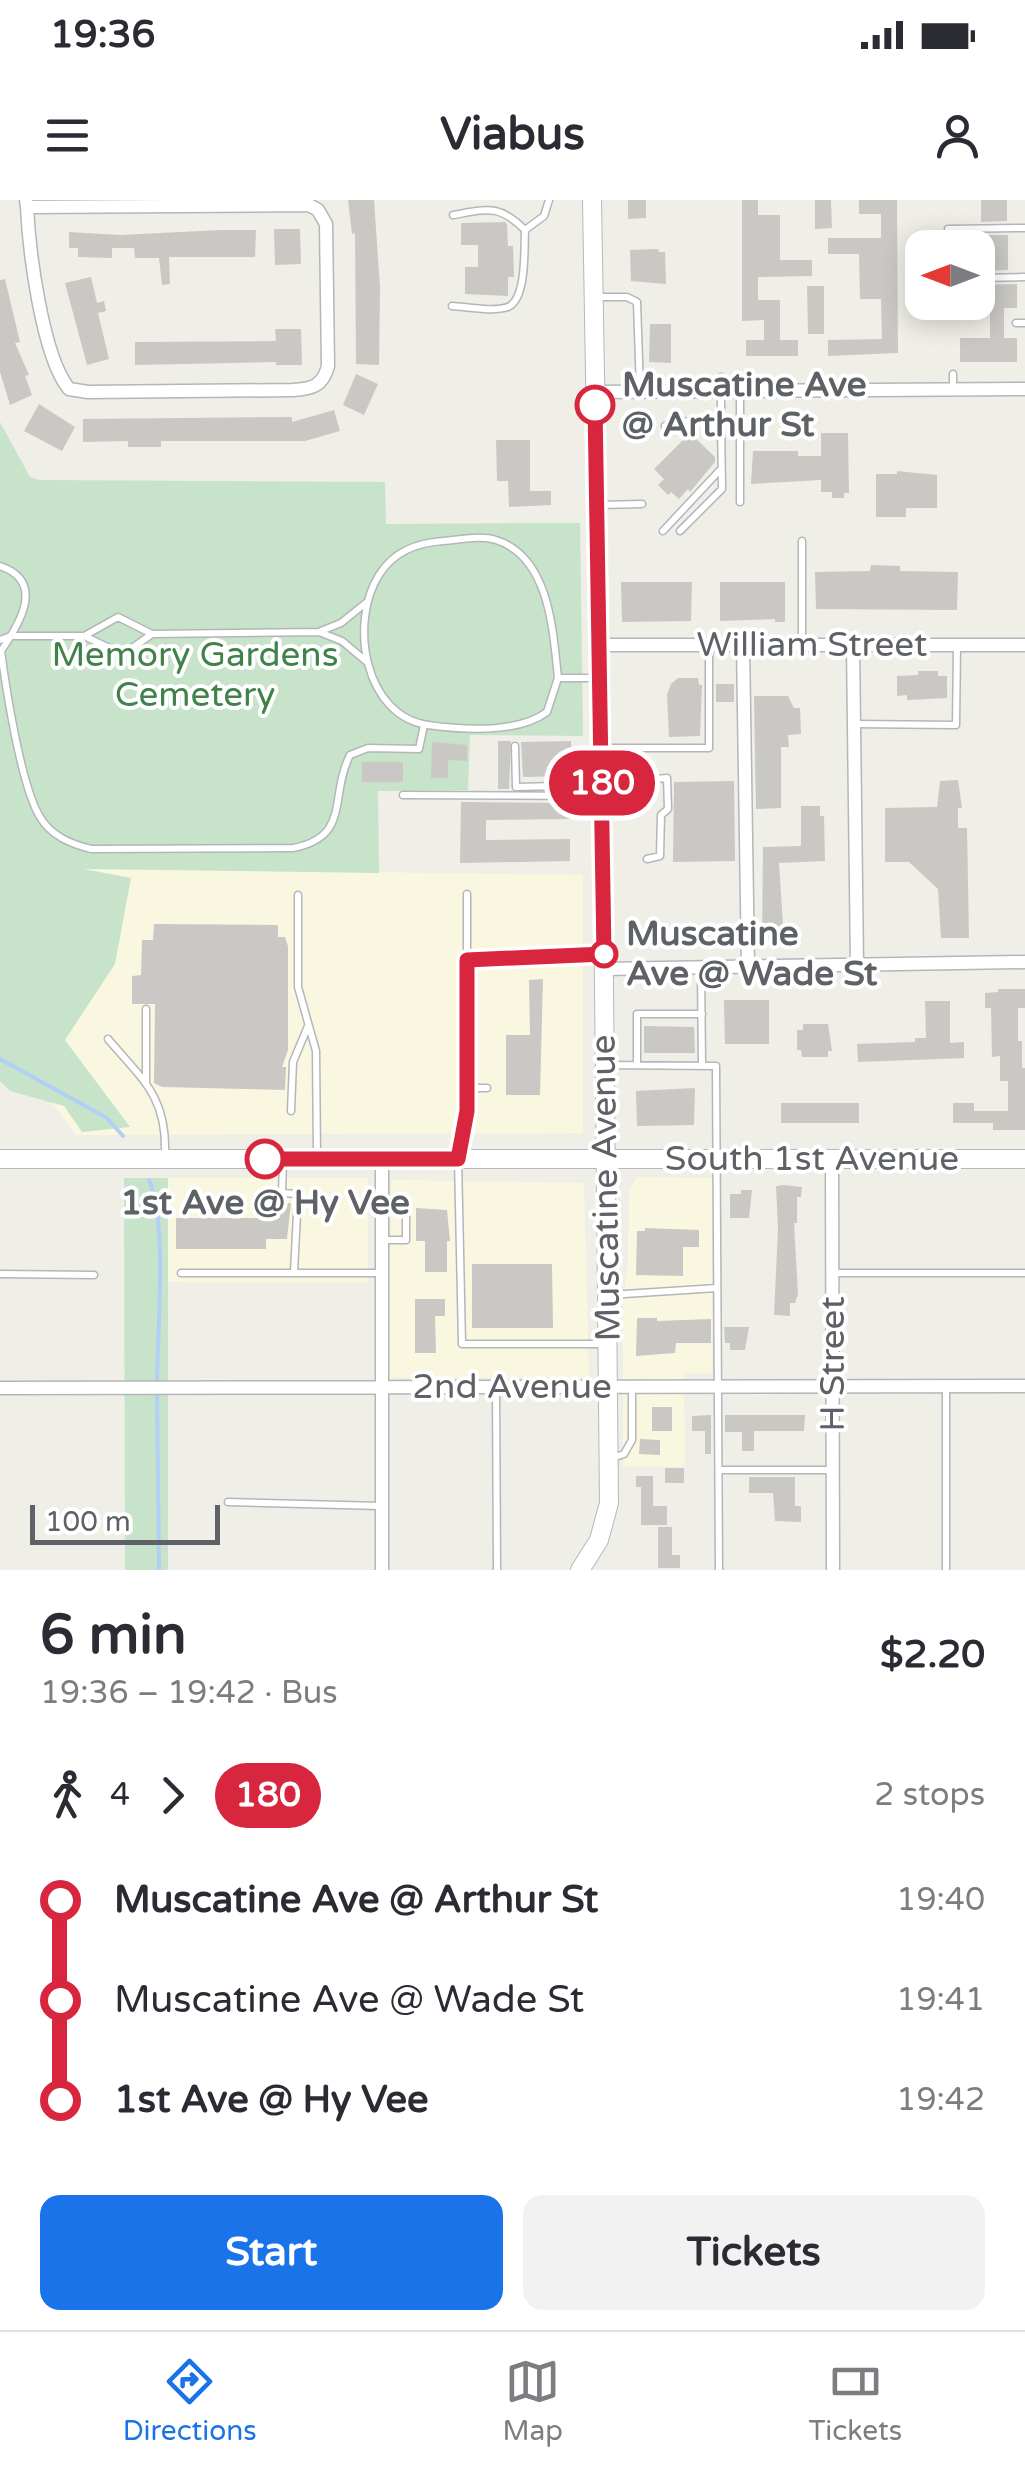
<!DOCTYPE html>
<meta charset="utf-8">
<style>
body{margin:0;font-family:"Varela Round",sans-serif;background:#f2f2f3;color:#2b2b33;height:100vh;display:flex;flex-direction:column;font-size:38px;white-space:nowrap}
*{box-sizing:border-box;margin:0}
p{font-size:32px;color:#7c7c81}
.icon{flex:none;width:55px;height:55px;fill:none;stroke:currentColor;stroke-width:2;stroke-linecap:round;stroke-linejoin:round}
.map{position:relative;height:1370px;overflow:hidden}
.side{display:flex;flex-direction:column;background:#fff;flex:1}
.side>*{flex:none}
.badge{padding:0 20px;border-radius:32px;font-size:35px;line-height:65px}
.needle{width:65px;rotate:270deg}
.controls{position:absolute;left:905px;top:30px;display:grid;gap:20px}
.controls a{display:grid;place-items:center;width:90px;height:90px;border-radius:20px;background:#fff;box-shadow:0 5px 25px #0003;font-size:50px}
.scale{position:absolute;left:30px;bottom:25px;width:190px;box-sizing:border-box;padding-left:10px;border:5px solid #5e6165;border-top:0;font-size:28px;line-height:35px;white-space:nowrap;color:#5e6165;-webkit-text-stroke:8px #fff;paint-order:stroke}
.map>.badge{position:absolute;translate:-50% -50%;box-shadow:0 0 0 5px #fff}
.legs{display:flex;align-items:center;gap:15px;height:110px;padding:0 40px;font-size:32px}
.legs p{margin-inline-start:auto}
.headline{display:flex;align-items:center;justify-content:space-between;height:170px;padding:0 40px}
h1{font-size:55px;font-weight:700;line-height:75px}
.cta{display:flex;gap:20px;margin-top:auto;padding:20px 40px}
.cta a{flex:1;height:115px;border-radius:20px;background:#1a73e8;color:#fff;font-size:40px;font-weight:700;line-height:115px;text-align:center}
.cta a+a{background:#f2f2f3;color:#2b2b33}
ul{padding:0 40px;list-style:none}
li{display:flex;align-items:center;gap:35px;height:100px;font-size:38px}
li i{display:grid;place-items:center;width:15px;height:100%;margin:0 12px;background:currentColor}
li i::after{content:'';width:25px;height:25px;margin:-12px;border:8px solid;border-radius:50%;background:#fff}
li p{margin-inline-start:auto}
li:first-child i{background:linear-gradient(#0000 50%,currentColor 0)}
li:last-child i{background:linear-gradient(currentColor 50%,#0000 0)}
.status{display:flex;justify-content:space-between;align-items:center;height:70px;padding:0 50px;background:#fff;direction:ltr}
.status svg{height:28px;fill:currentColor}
header{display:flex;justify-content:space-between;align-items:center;height:130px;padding:0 40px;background:#fff;font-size:45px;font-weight:700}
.tab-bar{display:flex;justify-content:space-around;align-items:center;height:140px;border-top:2px solid #e1e1e2;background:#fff;font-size:28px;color:#7c7c81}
.tab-bar a{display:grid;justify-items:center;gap:5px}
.tab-bar .selected{color:#1a73e8}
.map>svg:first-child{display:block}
.commercial{fill:#faf7e1}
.green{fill:#c7e3ca}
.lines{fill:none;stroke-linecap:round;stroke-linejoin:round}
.stream{stroke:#b1d0f5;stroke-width:4}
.building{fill:#cac8c4}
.service-casing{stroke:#b4b6ba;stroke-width:9}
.minor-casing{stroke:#b4b6ba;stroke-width:15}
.secondary-casing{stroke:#b5b8bc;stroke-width:20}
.service{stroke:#fff;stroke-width:6}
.minor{stroke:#fff;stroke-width:12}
.secondary{stroke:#fff;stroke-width:18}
.line-1-casing{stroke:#fff;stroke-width:22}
.line-1{stroke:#d7263d;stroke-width:15}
.stop-1-dot{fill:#fff;stroke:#d7263d;stroke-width:5}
.labels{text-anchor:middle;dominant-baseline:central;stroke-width:8;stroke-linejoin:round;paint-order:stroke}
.stop-label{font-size:35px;font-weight:bold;fill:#5e6165;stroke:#fff;text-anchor:start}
.street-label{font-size:35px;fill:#5e6165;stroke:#fff}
.park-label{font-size:35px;fill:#41824b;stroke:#fff}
</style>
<div class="status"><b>19:36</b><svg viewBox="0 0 49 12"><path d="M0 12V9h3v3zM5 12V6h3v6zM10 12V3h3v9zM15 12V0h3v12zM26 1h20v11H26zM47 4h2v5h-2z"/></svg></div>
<header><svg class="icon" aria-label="menu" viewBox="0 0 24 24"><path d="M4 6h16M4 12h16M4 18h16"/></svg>Viabus<svg class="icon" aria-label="person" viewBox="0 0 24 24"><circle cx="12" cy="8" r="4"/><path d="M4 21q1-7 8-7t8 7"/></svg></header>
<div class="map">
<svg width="1025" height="1370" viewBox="0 0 1025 1370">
<rect width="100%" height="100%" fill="#efeee7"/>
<path class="commercial" d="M0,667L583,675V933L76,935L9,844Z
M637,977L712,978V1173H684L685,1267H623V1103L628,1062L629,991Z
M168,978H368V1083L168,1082Z
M391,980L584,983L589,1177L389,1178Z"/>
<path class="green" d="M0,222L30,277L40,280L385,282L386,324L580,323L583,536L470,535L468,590L378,591L379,673L84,669L131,678L115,764L65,840L130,927L82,932L64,906L10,891L0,881Z
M124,978H168V1370H125Z"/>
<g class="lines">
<path class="stream" d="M0,859L107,918L123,936
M149,980C168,1022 157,1132 157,1183
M157,1192L159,1370"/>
</g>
<path class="building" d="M348,0H374L380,87L379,165L356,164L355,33L352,34Z
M628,0H646V18L628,19Z
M742,0H758V15H780V60H812V76L758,77V100H780V140H798V156H746V140H764V120L742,121Z
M815,0H831L832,28L815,29Z
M859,0H897L898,153L828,156V140L882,139L881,99H860L859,54H828V38H881V14H859Z
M981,0H1007V21L981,22Z
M505,22L507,24L508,46H513L514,77H508V96L465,94V67H478V45H461V23Z
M274,29H300L301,64L275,65Z
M221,30H256L255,57H169L170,84L162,85L159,58H135L134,48H112V58L78,57V48H69V32L120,35Z
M981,35H1008V70L981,71Z
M658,49L659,52H665L666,84L631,81L630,50Z
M91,77L97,103L104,101L106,111L98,113L109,159L87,165L65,83Z
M5,79L20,142L15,143L29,175L25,176L32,195L10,205L0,172V80Z
M1017,84V108H1004V138H1017V162H960V138H990V108H978V85Z
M807,86H824V134H808Z
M650,124H671V163L649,162Z
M275,129H301L302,165H276V162L135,165V142L276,141Z
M356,174L378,184L364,215L343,205Z
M39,204L75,227L62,251L24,231Z
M334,210L340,231L305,241H161V247H128V241L83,242V219L292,217V222Z
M690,233L715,257V262L690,292L688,289L679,299L671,292L668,295L658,285L664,279L654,269Z
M821,233H848L849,293H844V298H832V292H821V280L751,284L753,251H798V256H821Z
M496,240H530V291H551V305L509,307L508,281H497Z
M897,271L937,275V308H906V317H876V274H897Z
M871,365L900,366V371L958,372L957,410L816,409L815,372L870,371Z
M621,382H692L691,421L622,422Z
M720,382H785V422H775V419L720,421Z
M918,471H938V476H947V498L907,500V495L897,496V476L918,475Z
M678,478H698L699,485H702L700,536L669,537L667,495L671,484Z
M716,484H734V502H716Z
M754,496H788L794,508H800L801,534L788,535L789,547H781V608L756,609Z
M498,541H511L509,589H498Z
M571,541L572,576L523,577L521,542Z
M432,542L467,545V561L448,560V578H431Z
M362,562H403V582H362Z
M958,580L962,608H958V628H967L969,738H941L938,689L909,662H885V608L937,607L940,581Z
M734,581L735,661L673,662L674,582Z
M461,602L570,603V619L486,620V640L570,639V661L460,663Z
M801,606H820V616H824L825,661L779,663L784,740H762L763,647L801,646Z
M154,724L278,725V737H285L288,746V850L282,867H286L285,890L162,887L154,883L155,804H132V776L141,775L142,740H153Z
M543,779L540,895H506V835H530L529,780Z
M998,789H1025V808H1018V841H1022V868H1025V930H993V923H953V903H974V911H1008V881H1000V856L992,857L991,808H985V793L998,792Z
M724,800H769V844H725Z
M925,801H950V843L964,842V858L858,862L857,844L915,842V838H926Z
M803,824H828L832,851H828V857H802L801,850H797V830H803Z
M644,826L694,827L695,853H644Z
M695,888L694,925L637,926L636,891Z
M781,903H859V923H781Z
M784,985L802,987L801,997H797V1023H794L798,1094L795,1103H790V1116L774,1115L778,1029L776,986Z
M741,990H752L749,1018H730V994H741Z
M268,1003H291L287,1039H266V1049H176V1018H268Z
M416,1008L447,1010L450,1041H447V1072H425V1041H416Z
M645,1028L699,1030V1047H683V1076L636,1075L637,1031H645Z
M472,1064H552L553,1128H472Z
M415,1099H445V1116H435L436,1153H415Z
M637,1118H657V1121L711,1119V1143H676L675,1153L636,1156Z
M724,1127H749L745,1150H730V1143H725Z
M652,1207H672V1231H652Z
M711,1215V1254H705V1231H692V1216Z
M725,1215H805L804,1231H754V1251H742V1232H725Z
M640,1239L660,1240V1255L639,1254Z
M665,1268H684V1283H665Z
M636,1276H653V1306H667V1325H641V1287H636Z
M749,1277H795V1306H801V1322L775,1321L773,1293H749Z
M658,1327H672V1355H680V1368H658Z"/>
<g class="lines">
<g class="service-casing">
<path id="service" d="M948,29L1025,28
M525,30L544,16L549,0
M978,78L1025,77
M595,97H627L637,102L640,190
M452,106C468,107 493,112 508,107C527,99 524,48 525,30C499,4 488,9 453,15
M1016,123H1025
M953,174V189
M740,192V302
M665,226L671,222L721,220V177
M599,305L642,304
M663,331L720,270
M680,331L722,289L721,220
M0,366C45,381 21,422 1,451C6,489 21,586 40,617C51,636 71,644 91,649L293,648C351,637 329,597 350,555L368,548L419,549L424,525
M321,431L341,423L367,402
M86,435L118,417L152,434
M0,440L11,436H84L118,452L128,451L152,434L319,432L342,441L367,462
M802,443V341
M558,478C553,432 550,357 496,340C480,335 460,340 443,341C417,343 394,351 379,375C349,422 364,516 428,525C464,530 517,534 547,512L558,478H599
M854,524L956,525L957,446
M515,546L516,587L598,585
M605,548H709V446
M644,580L667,578L668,609L661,615L660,656L647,659
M403,595L601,596
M467,694V911L458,959L462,1144H605
M298,695V787L316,851L317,958
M467,760L603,754
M701,769L702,866
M146,809V882
M108,839C143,880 167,897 165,954
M607,865L716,866L719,1370
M637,865V814H702
M467,888H487
M291,911L293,862L308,826
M283,960L282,993L298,994L294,1072
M381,1040H406V1000H384
M181,1073H381
M834,1073H1025
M0,1074L94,1075
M609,1095L717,1088
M946,1186V1370
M496,1187L497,1370
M612,1258L624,1254L632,1240V1188
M719,1270H833
M228,1302L381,1306"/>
</g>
<g class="minor-casing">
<path id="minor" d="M26,0L27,7C29,50 42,156 69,189L88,192L293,190C312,189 323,186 328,166L326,24L318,10L309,5L27,7
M595,192L1025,189
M600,445H1025
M743,445L748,766
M853,445L857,765
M604,769L1025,762
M832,958L833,1370
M0,1188L1025,1186
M382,1370V959"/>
</g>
<g class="secondary-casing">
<path id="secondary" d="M0,959H1025
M580,1370L599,1340L609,1303L602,580L592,0"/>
</g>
<use href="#service" class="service"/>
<use href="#minor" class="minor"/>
<use href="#secondary" class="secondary"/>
</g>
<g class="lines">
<g class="line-1-casing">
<path id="line-1" d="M265,959H458L467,911V760L604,754L595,205"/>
</g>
<use href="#line-1" class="line-1"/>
</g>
<g class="stop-1-dot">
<circle cx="595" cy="205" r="18"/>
<circle cx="604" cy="754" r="12"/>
<circle cx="265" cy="959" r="18"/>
</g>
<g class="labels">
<g class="stop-label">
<text x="622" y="185">Muscatine Ave<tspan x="622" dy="40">@ Arthur St</tspan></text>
<text x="626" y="734">Muscatine<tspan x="626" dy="40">Ave @ Wade St</tspan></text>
<text x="265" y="1003" text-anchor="middle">1st Ave @ Hy Vee</text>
</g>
<g class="street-label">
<text x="812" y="445">William Street</text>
<text x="812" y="959">South 1st Avenue</text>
<text transform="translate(606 988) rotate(-91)">Muscatine Avenue</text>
<text transform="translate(833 1164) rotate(-90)">H Street</text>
<text x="512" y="1187">2nd Avenue</text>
</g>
<g class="park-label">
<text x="195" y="455">Memory Gardens<tspan x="195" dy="40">Cemetery</tspan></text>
</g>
</g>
</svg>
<div class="controls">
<a><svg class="needle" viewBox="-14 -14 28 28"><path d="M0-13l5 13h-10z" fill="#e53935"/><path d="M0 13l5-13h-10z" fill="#7c7c81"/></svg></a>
</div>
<div class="scale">100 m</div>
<b class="badge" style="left:602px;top:583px;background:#d7263d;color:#fff">180</b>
</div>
<section class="side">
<div class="headline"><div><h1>6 min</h1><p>19:36 – 19:42 · Bus</p></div><b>$2.20</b></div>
<div class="legs"><svg class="icon" aria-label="walk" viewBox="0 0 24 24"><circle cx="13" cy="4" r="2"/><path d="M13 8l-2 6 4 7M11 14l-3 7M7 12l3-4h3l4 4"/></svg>4<svg class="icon" aria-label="forward" viewBox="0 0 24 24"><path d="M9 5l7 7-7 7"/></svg><b class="badge" style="background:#d7263d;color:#fff">180</b><p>2 stops</p></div>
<ul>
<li><i style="color:#d7263d"></i><b>Muscatine Ave @ Arthur St</b><p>19:40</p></li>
<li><i style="color:#d7263d"></i><span>Muscatine Ave @ Wade St</span><p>19:41</p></li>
<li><i style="color:#d7263d"></i><b>1st Ave @ Hy Vee</b><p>19:42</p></li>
</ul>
<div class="cta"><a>Start</a><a>Tickets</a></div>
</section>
<nav class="tab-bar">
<a class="selected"><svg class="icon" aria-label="directions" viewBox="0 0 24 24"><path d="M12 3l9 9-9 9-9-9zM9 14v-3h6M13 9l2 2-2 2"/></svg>Directions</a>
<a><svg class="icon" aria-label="map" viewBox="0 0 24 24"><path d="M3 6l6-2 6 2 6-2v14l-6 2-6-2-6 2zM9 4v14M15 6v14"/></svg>Map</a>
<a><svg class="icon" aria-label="tickets" viewBox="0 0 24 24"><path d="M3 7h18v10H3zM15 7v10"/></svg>Tickets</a>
</nav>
